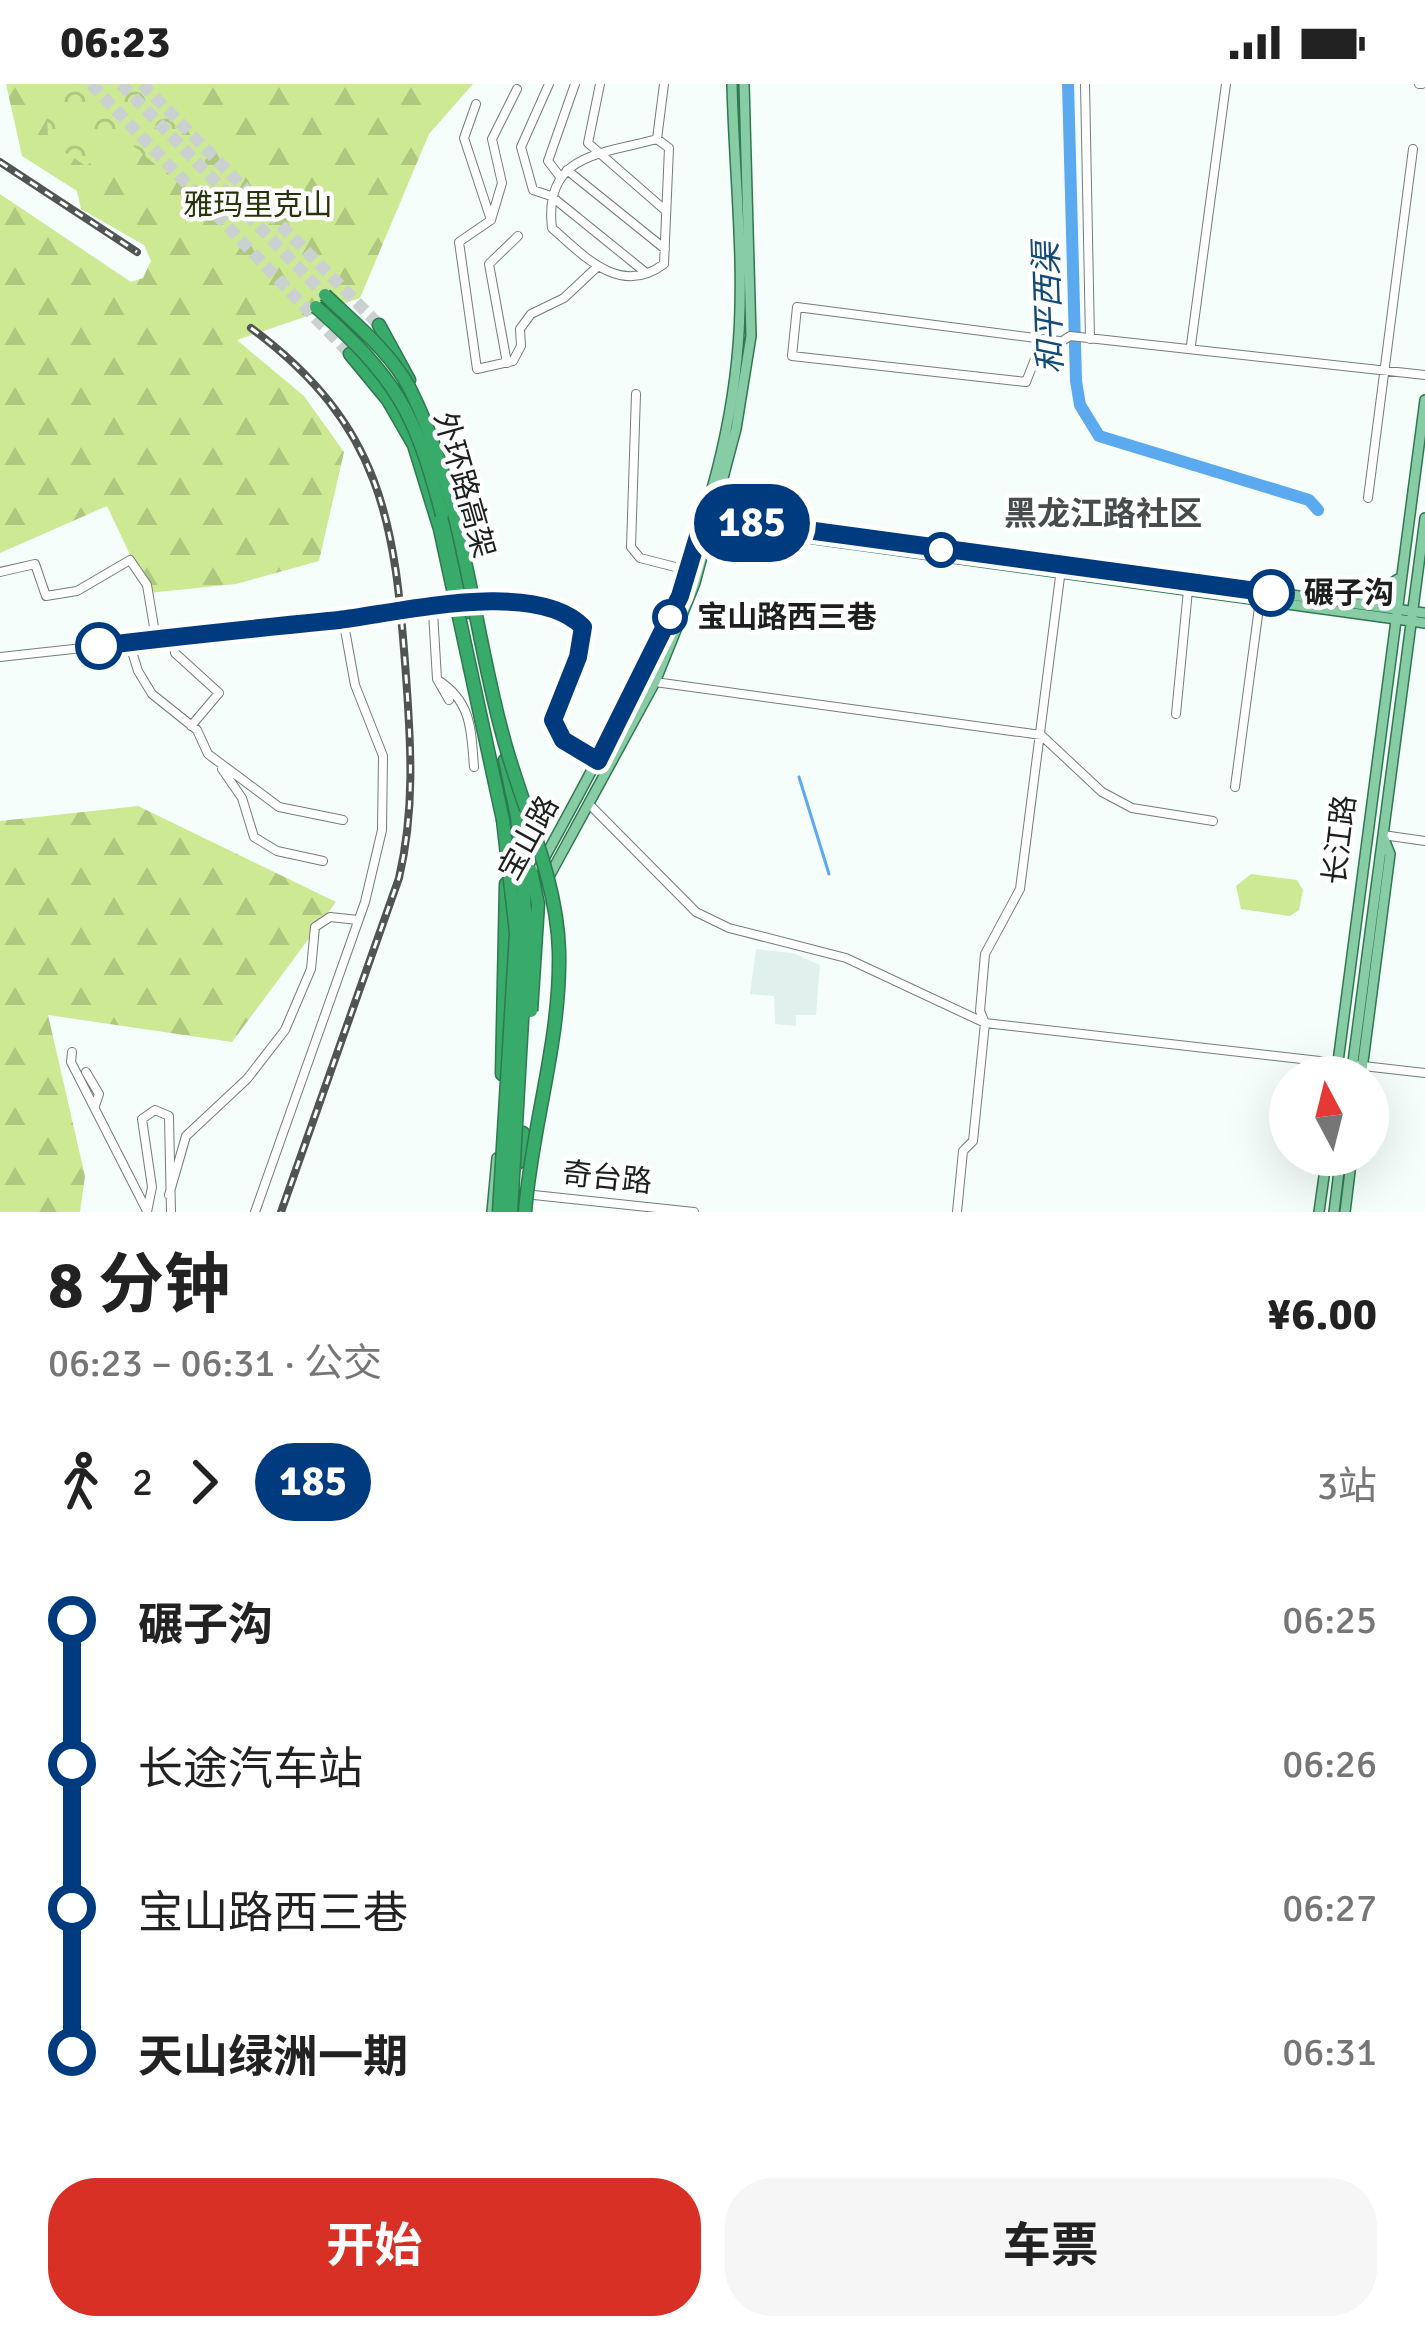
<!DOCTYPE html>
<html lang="zh">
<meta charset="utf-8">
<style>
body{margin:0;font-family:Signika,"Noto Sans SC",sans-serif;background:#f6f6f6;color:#222;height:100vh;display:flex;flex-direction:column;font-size:45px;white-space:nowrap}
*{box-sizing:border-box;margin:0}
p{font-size:39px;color:#767676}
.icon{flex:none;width:66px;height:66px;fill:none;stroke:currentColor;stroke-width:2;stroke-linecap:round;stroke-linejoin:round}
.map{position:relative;height:1128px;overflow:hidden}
.panel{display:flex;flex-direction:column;background:#fff;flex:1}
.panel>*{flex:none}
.badge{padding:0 24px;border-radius:39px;font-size:42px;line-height:78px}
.needle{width:78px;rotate:353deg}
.fabs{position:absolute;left:1269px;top:972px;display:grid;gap:24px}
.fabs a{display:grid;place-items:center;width:120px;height:120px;border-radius:50%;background:#fff;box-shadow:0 12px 48px #0002;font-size:60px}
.map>.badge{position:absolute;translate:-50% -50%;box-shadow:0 0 0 6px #fff}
.legs{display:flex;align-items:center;gap:18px;height:132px;padding:0 48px;font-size:39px}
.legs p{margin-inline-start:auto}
.overview{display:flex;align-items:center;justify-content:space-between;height:204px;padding:0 48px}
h1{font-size:66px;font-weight:700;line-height:90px}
.button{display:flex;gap:24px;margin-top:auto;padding:24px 48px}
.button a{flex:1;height:138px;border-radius:48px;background:#d93025;color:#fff;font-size:48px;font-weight:700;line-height:138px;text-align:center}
.button a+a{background:#f6f6f6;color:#222}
ul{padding:0 48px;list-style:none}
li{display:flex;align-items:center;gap:42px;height:144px;font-size:45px}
li i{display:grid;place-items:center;width:18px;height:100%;margin:0 15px;background:currentColor}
li i::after{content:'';width:30px;height:30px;margin:-15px;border:9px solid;border-radius:50%;background:#fff}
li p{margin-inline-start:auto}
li:first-child i{background:linear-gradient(#0000 50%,currentColor 0)}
li:last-child i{background:linear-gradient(currentColor 50%,#0000 0)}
.status{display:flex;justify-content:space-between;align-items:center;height:84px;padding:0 60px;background:#fff;direction:ltr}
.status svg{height:33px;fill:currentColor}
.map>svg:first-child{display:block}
.built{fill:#e0f0ed}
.forest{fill:url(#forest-firs)}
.park{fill:url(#park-crowns)}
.pitch{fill:#cde994}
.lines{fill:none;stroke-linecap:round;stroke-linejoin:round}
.stream{stroke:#5ba9ef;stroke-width:3}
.river{stroke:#5ba9ef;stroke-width:12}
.highway-tunnel{stroke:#cad1d0;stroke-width:12;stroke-dasharray:12 6;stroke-linecap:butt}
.minor-casing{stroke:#757c7b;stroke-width:10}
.major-casing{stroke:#2e794f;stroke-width:12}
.highway-casing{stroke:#2e794f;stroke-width:15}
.minor{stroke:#fff;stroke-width:8}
.major{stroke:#88cca6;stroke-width:9}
.highway{stroke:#38aa6a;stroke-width:12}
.rail-casing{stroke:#505453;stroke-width:8}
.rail{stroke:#fff;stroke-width:3;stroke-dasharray:9;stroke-linecap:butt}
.minor-bridge-casing{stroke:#757c7b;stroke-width:10;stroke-linecap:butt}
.highway-bridge-casing{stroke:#2e794f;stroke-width:15;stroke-linecap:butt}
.minor-bridge{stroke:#fff;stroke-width:8}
.highway-bridge{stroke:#38aa6a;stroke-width:12}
.line-1-casing{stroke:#fff;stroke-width:27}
.line-1{stroke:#003b80;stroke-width:18}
.stop-1-dot{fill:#fff;stroke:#003b80;stroke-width:6}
.labels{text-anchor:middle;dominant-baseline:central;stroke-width:9;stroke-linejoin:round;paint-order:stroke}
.park-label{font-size:30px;fill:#27330a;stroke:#fff}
.street-label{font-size:30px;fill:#1c1f1e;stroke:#fff}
.stop-label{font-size:30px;font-weight:bold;fill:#1c1f1e;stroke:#fff;text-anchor:start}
.water-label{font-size:33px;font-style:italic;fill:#124b78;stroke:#fff}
.neighbourhood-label{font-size:33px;font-weight:bold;fill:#464d4c;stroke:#fff}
</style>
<div class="status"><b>06:23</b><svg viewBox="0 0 49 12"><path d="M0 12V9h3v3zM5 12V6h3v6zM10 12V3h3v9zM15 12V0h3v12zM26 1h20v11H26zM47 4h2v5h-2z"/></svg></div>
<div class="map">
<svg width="1425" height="1128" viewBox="0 0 1425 1128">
<defs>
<pattern id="forest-firs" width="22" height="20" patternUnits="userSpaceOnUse" patternTransform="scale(3)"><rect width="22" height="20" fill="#cde994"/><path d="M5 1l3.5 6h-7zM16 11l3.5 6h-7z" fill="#afc77f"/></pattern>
<pattern id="park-crowns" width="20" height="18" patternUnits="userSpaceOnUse" patternTransform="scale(3)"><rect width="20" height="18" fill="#cde994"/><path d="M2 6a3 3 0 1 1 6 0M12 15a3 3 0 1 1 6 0" fill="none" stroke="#afc77f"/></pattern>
</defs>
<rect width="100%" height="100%" fill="#f6fefc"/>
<path class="built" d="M756,865L793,869L820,881L816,931H796V942L775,940L774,912L750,910Z"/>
<path class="forest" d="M6,0H473L429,50L360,214L237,256L304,312L344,368L319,477L236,500L148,509L107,422L0,469V110L131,198L143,194L151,177L144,161L81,125L77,107L22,72Z
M138,722L336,818L232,958L48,931L85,1092L80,1128H0V737Z"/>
<path class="park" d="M176,0L187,35L168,91L121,52L86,82L48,57L46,0Z"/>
<path class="pitch" d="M1251,790L1297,796L1303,806L1299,826L1290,832L1241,825L1236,802Z"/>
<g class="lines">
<path class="stream" d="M799,693L829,790"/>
<path class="river" d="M1068,0L1076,297L1080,321L1099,352L1309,416L1318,426"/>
<path class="highway-tunnel" d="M91,0L350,270
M121,0L325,211
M142,0L379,241"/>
<g class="minor-casing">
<path id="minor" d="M549,0L521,63L533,106L551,112L645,188
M600,0L588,59L666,127
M1085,0L1090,255
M1419,0H1422
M517,5L492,55L502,99L491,136L459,158L477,285L513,277L521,262L520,245L531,230L564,214L597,183
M476,20L464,54L491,136
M657,55L669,64L664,180C620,213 584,172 552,144C543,69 603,70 657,55Z
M657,55L664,0
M567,86L665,165
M561,94L548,77L575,0
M1059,257L797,223L792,272L1026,298L1035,275L1070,252L1425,291
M1191,261L1226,0
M507,279L489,180L518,152
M636,310L631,463L640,474L687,486
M1368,414L1413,65
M0,488L35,480L46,512L77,507L130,476L147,501L156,555
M478,518C510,520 559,519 583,543L578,573L553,636L563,656L598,677
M448,519H434L433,528L437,595L449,616
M173,553L175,569L219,609L191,642
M129,558L138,587L152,610L197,646L208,670L279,723L343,736
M0,573L348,535L434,518
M438,596C472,618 471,646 474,683
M655,598L1041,651L1102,708L1132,724L1213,737
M1176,630L1188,506
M222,685L242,714L254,753L277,767L323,777
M1235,703L1260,516
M591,722L696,828L729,844L846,874L985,939
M1383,751L1425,757
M985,939L980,927L985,870L1020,805L1061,485
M72,968L71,978L147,1127
M86,988L99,1010L95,1022
M515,1109L694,1128
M169,1111L186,1052L247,995L285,946L311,885L315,843L330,833L358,836
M147,1128L152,1103L142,1035L155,1026L169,1032L171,1128
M255,1128L365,818L382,746L383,672L355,601L343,535
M957,1128L963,1067L973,1057L985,939L1425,989"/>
</g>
<g class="major-casing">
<path id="major" d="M723,404L737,437
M711,433L1425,529
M707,440L1425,539
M1362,519L1398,495
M532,797C622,630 718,467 737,274C746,185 734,90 732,0
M546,798L655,598L695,499L736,345L751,252L744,0
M1336,993L1425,316
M1351,993L1425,434
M1361,993L1390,770L1384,755
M492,1128L497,1074
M1319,1128L1327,1071
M1334,1128L1341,1071
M1345,1128L1352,1071"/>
</g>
<g class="highway-casing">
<path id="highway" d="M379,241L409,296
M350,270L388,316L414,361L440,445L503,736
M443,419L470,528
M505,676L517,733
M502,990L506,800
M519,1078L523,1049"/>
</g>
<use href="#minor" class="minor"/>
<use href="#major" class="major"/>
<use href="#highway" class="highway"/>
<g class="rail-casing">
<path id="rail" d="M0,78L137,168
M251,244C383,342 395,438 406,592C411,661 415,726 399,794L281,1128"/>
</g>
<use href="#rail" class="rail"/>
<g class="minor-bridge-casing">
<path id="minor-bridge" d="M448,519L476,518"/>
</g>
<g class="highway-bridge-casing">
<path id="highway-bridge" d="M325,211C355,240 391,268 410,305C464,413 472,542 504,656C523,726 557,794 559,867C561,957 532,1040 525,1128
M316,223C396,294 415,327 442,431
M531,787L538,820L531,927
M499,1128L516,849L503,736
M511,1128L527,849L517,733"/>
</g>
<use href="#minor-bridge" class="minor-bridge"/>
<use href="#highway-bridge" class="highway-bridge"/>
</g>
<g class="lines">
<g class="line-1-casing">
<path id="line-1" d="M99,562C178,552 259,544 339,536C398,529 536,494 583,543L578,573L553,636L563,656L598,677L680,512L704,432L1271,509"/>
</g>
<use href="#line-1" class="line-1"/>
</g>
<g class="stop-1-dot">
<circle cx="941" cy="466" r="15"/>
<circle cx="1271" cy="509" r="21"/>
<circle cx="670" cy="533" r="15"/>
<circle cx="99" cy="562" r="21"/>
</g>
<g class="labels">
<g class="park-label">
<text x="258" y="121">雅玛里克山</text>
</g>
<g class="street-label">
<text transform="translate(464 401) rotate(74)">外环路高架</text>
<text transform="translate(529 754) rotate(-61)">宝山路</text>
<text transform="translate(1340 756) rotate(-83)">长江路</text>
<text transform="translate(607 1094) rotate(6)">奇台路</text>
</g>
<g class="stop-label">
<text x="1304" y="509">碾子沟</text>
<text x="697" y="533">宝山路西三巷</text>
</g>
<g class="water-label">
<text transform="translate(1049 224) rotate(-92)">和平西渠</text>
</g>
<g class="neighbourhood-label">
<text x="1103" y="430">黑龙江路社区</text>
</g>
</g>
</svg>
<div class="fabs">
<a><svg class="needle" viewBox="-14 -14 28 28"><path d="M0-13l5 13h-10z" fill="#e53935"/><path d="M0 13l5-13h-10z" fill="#767676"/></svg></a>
</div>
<b class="badge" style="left:752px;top:439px;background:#003b80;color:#fff">185</b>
</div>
<section class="panel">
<div class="overview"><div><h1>8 分钟</h1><p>06:23 – 06:31 · 公交</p></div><b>¥6.00</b></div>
<div class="legs"><svg class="icon" aria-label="walk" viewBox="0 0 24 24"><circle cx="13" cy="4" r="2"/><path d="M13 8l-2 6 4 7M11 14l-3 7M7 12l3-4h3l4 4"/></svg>2<svg class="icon" aria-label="forward" viewBox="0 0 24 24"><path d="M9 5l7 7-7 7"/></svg><b class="badge" style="background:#003b80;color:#fff">185</b><p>3站</p></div>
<ul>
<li><i style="color:#003b80"></i><b>碾子沟</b><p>06:25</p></li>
<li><i style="color:#003b80"></i><span>长途汽车站</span><p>06:26</p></li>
<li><i style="color:#003b80"></i><span>宝山路西三巷</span><p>06:27</p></li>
<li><i style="color:#003b80"></i><b>天山绿洲一期</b><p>06:31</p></li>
</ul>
<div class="button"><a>开始</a><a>车票</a></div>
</section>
